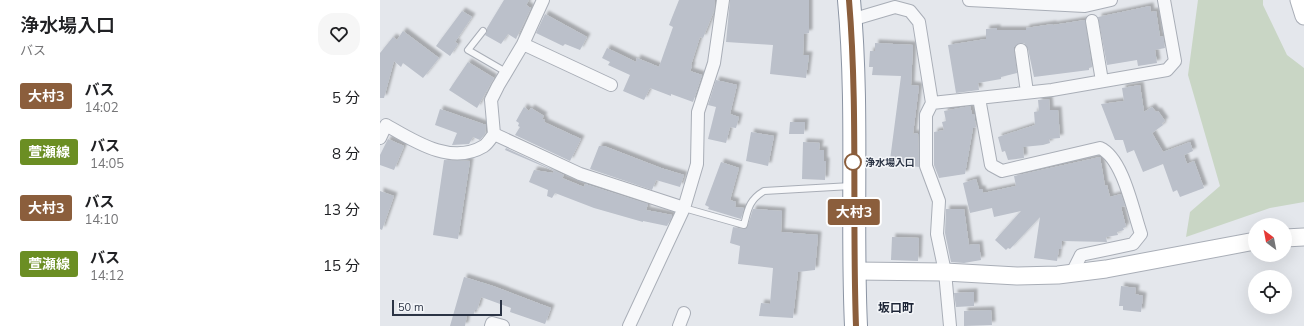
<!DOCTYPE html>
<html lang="ja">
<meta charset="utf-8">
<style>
body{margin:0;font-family:Mulish,"Noto Sans JP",sans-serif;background:#f6f6f6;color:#202124;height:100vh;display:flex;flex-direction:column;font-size:15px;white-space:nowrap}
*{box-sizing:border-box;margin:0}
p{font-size:13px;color:#757577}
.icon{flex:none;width:22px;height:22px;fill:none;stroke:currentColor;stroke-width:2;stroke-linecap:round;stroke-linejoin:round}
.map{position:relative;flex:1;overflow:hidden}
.panel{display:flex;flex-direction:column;background:#fff;width:380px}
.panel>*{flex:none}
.badge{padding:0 8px;border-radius:3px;font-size:14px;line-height:26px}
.needle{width:26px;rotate:328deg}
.buttons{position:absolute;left:868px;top:218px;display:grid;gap:8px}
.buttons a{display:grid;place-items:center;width:44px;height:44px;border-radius:50%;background:#fff;box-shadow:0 4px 16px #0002;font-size:20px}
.scale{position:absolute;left:12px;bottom:10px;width:110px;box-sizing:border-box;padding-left:4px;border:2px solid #2b3445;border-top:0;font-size:11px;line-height:14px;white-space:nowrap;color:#2b3445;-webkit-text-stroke:3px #f4f6f9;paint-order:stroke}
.map>.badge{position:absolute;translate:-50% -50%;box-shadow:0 0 0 2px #fff}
.round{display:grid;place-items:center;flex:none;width:42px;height:42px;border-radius:16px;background:#f6f6f6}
.head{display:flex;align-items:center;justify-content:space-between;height:68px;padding:0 20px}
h1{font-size:19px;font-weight:600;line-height:30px}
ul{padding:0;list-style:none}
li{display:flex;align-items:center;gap:12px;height:56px;padding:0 20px}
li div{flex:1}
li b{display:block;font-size:15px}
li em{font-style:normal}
li .badge{min-width:44px;font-weight:700;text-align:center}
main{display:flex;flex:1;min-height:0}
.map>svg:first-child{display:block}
.green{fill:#c9d6c5}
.building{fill:#bbc0ca;filter:url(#shadow)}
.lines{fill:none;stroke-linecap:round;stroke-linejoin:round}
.lane-casing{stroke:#a9aeb7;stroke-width:8}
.street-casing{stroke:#a9aeb7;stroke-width:14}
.secondary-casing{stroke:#a9aeb7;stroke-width:19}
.highway-casing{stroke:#8b94a3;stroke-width:24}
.lane{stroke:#f7f8fa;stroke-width:6}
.street{stroke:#f7f8fa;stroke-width:12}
.secondary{stroke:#fff;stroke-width:17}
.highway{stroke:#fff;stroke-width:22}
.line-casing{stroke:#fff;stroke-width:9}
.line{stroke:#8b5e3c;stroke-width:6}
.stop-dot{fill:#fff;stroke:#8b5e3c;stroke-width:2}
.labels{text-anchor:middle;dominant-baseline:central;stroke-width:3;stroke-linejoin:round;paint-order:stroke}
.stop-label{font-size:10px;font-weight:bold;fill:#2b3445;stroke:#f4f6f9;text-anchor:start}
.quarter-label{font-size:12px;font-weight:bold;fill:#1d2536;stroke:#f4f6f9}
</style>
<main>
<section class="panel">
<div class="head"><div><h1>浄水場入口</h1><p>バス</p></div><a class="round"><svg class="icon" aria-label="heart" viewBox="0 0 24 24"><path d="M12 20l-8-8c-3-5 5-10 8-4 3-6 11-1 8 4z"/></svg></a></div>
<ul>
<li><span class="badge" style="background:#8b5e3c;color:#fff">大村3</span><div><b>バス</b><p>14:02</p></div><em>5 分</em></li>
<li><span class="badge" style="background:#6b8e23;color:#fff">萱瀬線</span><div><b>バス</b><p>14:05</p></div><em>8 分</em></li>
<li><span class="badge" style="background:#8b5e3c;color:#fff">大村3</span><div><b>バス</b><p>14:10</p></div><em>13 分</em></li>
<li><span class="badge" style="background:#6b8e23;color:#fff">萱瀬線</span><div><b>バス</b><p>14:12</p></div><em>15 分</em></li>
</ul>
</section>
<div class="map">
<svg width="924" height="326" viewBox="0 0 924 326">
<defs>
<filter id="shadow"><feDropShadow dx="3.5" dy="-3.5" stdDeviation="1" flood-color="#0004"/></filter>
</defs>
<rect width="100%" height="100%" fill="#e4e7ec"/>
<path class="green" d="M818,0H883V5L907,55L924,68V202L890,208L806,237L810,212L840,186L808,75Z"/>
<path class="building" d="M124,0H149L146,5L151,8L136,39L128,34L121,44L105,35L107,32V28Z
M299,0H335L334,11L323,38L320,37L311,65L312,66L310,71L322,75L313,102L291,94V96L270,88L264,100L243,91L250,75L228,65L230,62L222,58L227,48L256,62L257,58L279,67L293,27L289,25Z
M350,0H429V33L424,34L423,55H429L426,78L390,74L393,45L346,42Z
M770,6L771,12L776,11L780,37L783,36L785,48L775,50L777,63L758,66L757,60L727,65L718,17Z
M82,11L92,17L75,42L78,44L70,56L56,46Z
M165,14L207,37L200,50L185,44L183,46L156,33Z
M705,20L712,67L709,68V70L654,77L648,49L644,43H640L634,47V51L637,73L621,77V79L598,83L599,90L576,93L568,45L606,39V29L617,28V30H646V28L673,24V25Z
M23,31L59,58L43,78L23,63L21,67L14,61L4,98H0V53L13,37L17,40Z
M495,43L533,45L531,85L539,86L533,134L538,133L539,167L516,164V161L510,160L521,76L492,75L493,67H489L490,51H495Z
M88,62L114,78L97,108L69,90Z
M336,80L357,85L350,114L359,117L356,128L350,127L346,143L328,139L336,107L328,105Z
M760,85L764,112L772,107L776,112L778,111L785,121L782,123L783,125L772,133L783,152L810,142L813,151L804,155L807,164L814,161L824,188L800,197L797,190L793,192L783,164L763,172L754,150L747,153L743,140H735L721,104L744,101L742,88Z
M669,99L670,110H678L680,138L669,139L670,143L663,145L643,147L644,158L628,160L625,151L622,152L618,137L655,125L654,112L659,111L658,100Z
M590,106L592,114H594L596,127L593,128L585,174L559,178L554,165V132L564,130L562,122L566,121L564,111Z
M144,107L149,111L151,108L164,116L162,119L165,120L164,122L201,139L190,161L135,135L140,127L138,126L139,123L136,121Z
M60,109L106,125L105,134L100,140L93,137L89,144L72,145L77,133L55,125Z
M410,122H425L424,134H409Z
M371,132L394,136L388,166L366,161Z
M8,139L24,146L14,170L0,165V155Z
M423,142L440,143L439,150H444V161H446L445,180L422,179Z
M219,146H224L281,168L304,175L300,187L276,180L272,190L210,169Z
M126,148L184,175L182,178L204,187L205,184L268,204L266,210L292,215L291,219L287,226L263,221V222L214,208L175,193L172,198L167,196L168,190L149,182L154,170L173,173L174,171L125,150Z
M720,157L725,186L727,185L730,197L741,194L745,206L741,207L746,227L743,228L744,230L737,232L738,235L726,237L727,242L682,241L681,249H679L677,261L654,258L660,217L630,249L628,248L626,250L615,240L641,211L614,217L612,208L590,213L583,183L596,179L599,189H602L603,193L636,186L634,176Z
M64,160L90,161L78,239L53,235Z
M341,162L359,168L350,200L356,202L355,207L364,208L361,219L328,209L329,207L325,205Z
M0,191L14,196L2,230L0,229Z
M373,209L402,211L401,232L438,235L435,270L418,272L413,318L379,316L381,303L390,304L393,268L358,264L360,246L350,243L353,227L363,229L367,228Z
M566,209H584L589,245L599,244L601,260L584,263L571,262L565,233Z
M512,237L539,238L538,261L511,260Z
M84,277L113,286L171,308L165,324L130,312L131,308L101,297L97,310H95L93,316L87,315L85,326H70Z
M741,286L756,288L755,294L763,296L761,312L743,310V306H739Z
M594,292V306L576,307L574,293Z
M611,310L612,325L584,326V311Z"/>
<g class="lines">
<g class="lane-casing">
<path id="lane" d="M103,31L88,50L126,72
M304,208L364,225C368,209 369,200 384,191L471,186"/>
</g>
<g class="street-casing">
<path id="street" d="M589,0L705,6L731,0
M471,20L515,7L530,11L539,22L552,103L546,115V166L559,201L557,234L565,272L570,326
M712,21L722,81
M143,44L163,0
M641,50L647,92
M599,98L611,165L622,171L720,148C743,158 753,211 761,234L753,244L701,255L692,273
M552,103L672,90L787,70L795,61L784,0
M114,134L200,174L304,208
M0,138L6,125C34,141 71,166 104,146C108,143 111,138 114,134L111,100L118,86L143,44L231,85
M111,326L112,323L123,326
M249,326L304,208L317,164L318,112L334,63L343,0
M299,326L304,313"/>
</g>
<g class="secondary-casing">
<path id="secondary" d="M919,0L924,16
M905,238L924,237
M474,271L565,272L637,276L678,275L726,269L875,241"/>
</g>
<g class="highway-casing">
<path id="highway" d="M469,0C479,108 471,218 476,326"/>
</g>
<use href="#lane" class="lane"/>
<use href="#street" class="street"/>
<use href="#secondary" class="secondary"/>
<use href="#highway" class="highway"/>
</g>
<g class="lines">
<g class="line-casing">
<path id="line" d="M469,0C478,108 472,218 476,326"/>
</g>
<use href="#line" class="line"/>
</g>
<circle class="stop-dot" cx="473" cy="162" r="8"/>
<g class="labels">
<g class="stop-label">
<text x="485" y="162">浄水場入口</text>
</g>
<g class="quarter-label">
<text x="516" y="307">坂口町</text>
</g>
</g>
</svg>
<div class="buttons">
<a><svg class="needle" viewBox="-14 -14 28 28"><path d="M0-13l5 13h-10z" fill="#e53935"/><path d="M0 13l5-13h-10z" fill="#757577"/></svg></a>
<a><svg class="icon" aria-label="locate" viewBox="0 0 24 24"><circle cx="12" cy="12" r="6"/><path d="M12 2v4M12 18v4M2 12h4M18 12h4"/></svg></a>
</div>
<div class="scale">50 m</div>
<b class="badge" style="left:474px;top:212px;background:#8b5e3c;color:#fff">大村3</b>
</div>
</main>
